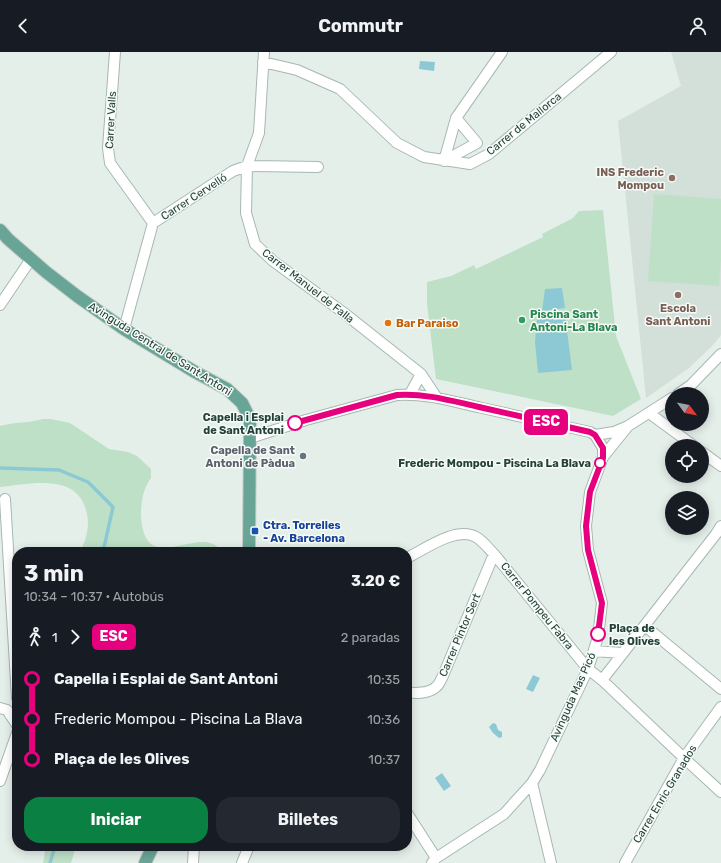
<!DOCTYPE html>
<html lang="es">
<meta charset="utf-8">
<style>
body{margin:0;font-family:Rubik,sans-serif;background:#242831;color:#f1f3f6;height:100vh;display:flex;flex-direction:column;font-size:15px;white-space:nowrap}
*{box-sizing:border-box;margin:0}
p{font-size:13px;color:#9ea1a6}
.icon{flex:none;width:22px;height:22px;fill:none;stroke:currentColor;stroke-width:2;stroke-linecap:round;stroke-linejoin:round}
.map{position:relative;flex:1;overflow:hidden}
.panel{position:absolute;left:12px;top:495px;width:400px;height:304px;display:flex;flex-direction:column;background:#171b24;border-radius:16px;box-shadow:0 2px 10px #0003}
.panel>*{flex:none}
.badge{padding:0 8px;border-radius:6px;font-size:14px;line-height:26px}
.needle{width:26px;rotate:122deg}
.controls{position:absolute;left:665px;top:335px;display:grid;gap:8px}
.controls a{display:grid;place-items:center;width:44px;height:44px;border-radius:50%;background:#171b24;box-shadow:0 2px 10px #0003;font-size:20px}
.map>.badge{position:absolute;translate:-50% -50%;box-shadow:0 0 0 2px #fff}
.legs{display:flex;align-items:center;gap:6px;height:44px;padding:0 12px;font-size:13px}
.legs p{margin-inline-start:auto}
.head{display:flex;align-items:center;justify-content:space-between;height:68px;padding:0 12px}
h1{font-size:22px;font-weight:700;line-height:30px}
.button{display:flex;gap:8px;margin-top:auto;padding:8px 12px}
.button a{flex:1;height:46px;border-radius:16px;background:#0b8043;color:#fff;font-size:16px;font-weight:700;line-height:46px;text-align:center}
.button a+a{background:#242831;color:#f1f3f6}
ul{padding:0 12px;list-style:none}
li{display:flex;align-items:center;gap:14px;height:40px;font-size:15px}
li i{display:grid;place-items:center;width:6px;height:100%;margin:0 5px;background:currentColor}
li i::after{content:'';width:10px;height:10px;margin:-5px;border:3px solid;border-radius:50%;background:#171b24}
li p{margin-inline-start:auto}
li:first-child i{background:linear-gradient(#0000 50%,currentColor 0)}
li:last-child i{background:linear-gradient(currentColor 50%,#0000 0)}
header{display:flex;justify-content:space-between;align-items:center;height:52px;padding:0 12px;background:#171b24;font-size:18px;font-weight:700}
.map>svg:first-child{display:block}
.built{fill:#d3dfd9}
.green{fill:#bee0c7}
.water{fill:#8cc9d4}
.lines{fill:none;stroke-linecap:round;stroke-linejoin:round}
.stream{stroke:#8cc9d4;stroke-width:3.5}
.street-casing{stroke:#a7b7b1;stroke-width:12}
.primary-casing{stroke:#c1cac8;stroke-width:14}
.street{stroke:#fff;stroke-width:10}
.primary{stroke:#69a596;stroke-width:12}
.line-1-casing{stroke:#fff;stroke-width:9}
.line-1{stroke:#e6007e;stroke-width:6}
.education-dot{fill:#8d6e63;stroke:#f6fbf8;stroke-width:1.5}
.leisure-dot{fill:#2e9e5b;stroke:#f6fbf8;stroke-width:1.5}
.food-dot{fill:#e8710a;stroke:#f6fbf8;stroke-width:1.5}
.stop-1-dot{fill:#fff;stroke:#e6007e;stroke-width:2}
.worship-dot{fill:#6b7280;stroke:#f6fbf8;stroke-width:1.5}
.transit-dot{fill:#1a4fb4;stroke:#f6fbf8;stroke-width:1.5}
.labels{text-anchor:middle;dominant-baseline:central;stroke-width:3;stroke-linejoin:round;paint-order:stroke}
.street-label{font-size:11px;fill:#234139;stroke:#f6fbf8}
.education-label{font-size:11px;font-weight:bold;fill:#785e54;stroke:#f6fbf8;text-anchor:end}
.leisure-label{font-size:11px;font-weight:bold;fill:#27864d;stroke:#f6fbf8;text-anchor:start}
.food-label{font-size:11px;font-weight:bold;fill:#c56008;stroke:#f6fbf8;text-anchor:start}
.stop-label{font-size:11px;font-weight:bold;fill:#234139;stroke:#f6fbf8;text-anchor:end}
.worship-label{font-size:11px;font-weight:bold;fill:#5b616d;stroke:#f6fbf8;text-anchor:end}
.transit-label{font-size:11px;font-weight:bold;fill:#164399;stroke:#f6fbf8;text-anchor:start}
</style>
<header><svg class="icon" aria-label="back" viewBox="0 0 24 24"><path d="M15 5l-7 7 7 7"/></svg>Commutr<svg class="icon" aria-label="person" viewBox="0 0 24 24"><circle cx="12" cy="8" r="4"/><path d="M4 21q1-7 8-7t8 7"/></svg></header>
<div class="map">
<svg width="721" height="811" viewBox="0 0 721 811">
<rect width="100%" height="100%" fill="#e5efea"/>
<path class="built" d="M671,0H721V283L714,292L689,316L646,346L618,69L681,34Z"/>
<path class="green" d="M654,142L721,147V208L719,234L648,229Z
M603,158L616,284L641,347L613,364L436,327L427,252V230L451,224L474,213L476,217L543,185L542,182L573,166L579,159Z
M43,367H51L70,371L109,397L128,400L137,404L151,417V426C143,437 141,450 141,463C144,530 202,468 222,500H80C87,486 91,471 85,455C74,421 27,432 0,435V374C14,370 29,371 43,367Z
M46,794H76L71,811H43Z"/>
<path class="water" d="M420,9L435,10L434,19L419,17Z
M562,236L565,256L542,259L545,237Z
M565,263L572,318L538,321L535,290L537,266Z
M533,623L540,626L533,640L526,637Z
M493,671L496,672L498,678L502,680V685L499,686L493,681L489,675Z
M442,721L451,734L444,739L435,726Z"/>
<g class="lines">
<path class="stream" d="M0,416L59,418L88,430L113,455L103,500
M50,811L55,794"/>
<g class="street-casing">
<path id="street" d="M115,0L108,96L110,111L153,171
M264,0L259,81L247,114L246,161L255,192L273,209L344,261L421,322L437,346
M263,10L297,18L340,37L397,91L424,105L470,112L489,102L611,0
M444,109L456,66L502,0
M444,109L477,91L456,66
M0,253L31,207
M124,277L153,171L233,119L247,114L318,115
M410,342L421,322
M678,342L691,333L721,302
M649,361L694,394
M595,383L614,380L628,374L672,346
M595,383L603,396V405
M250,386L306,368L397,343C426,341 454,350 482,356C518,364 554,372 590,380L595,383
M702,400L721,414
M5,447L17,646
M407,506C425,497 456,474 476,485C483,489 488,496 494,502L588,617L602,628L684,706L721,740
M645,574L721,637
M594,599L622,601
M602,628L716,482L721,474
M407,640C415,642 430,641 436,635C439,633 440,629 442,626L494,502
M0,656L7,658L17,673
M0,729L17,681
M532,731L551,811
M407,761L436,806
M193,811L194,794
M242,811L249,794
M432,811L436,806L504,762L532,731L540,718L588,617L598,585L602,551L588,498L586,474L590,440L603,405L628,374
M625,811L684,706L721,655"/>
</g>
<g class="primary-casing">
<path id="primary" d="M0,178L8,187L46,220L77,244L124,277L195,320L227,337L242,351L250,367L249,500
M145,811L153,794"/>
</g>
<use href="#street" class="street"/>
<use href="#primary" class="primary"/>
</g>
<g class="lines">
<g class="line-1-casing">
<path id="line-1" d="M295,371L397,343C425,341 452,349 479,355C516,363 553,372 590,380L595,383L603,396V406L590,440L586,474L588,498L602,551L598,582"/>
</g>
<use href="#line-1" class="line-1"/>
</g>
<g class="education-dot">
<circle cx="672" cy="126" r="4"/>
<circle cx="678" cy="243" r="4"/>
</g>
<circle class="leisure-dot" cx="522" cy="268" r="4"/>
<circle class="food-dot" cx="388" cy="271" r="4"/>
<g class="stop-1-dot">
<circle cx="295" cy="371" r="7"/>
<circle cx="600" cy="411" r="5"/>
<circle cx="598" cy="582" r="7"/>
</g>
<circle class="worship-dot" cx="303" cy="404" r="4"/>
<rect class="transit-dot" x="251" y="475" width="8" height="8" rx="2"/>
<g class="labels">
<g class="street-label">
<text transform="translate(111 68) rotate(-87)">Carrer Valls</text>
<text transform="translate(524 72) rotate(-39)">Carrer de Mallorca</text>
<text transform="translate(194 145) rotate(-33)">Carrer Cervelló</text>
<text transform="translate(308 234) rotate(38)">Carrer Manuel de Falla</text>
<text transform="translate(160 297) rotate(32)">Avinguda Central de Sant Antoni</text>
<text transform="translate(537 554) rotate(51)">Carrer Pompeu Fabra</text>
<text transform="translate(460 583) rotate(-67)">Carrer Pintor Sert</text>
<text transform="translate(573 645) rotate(-66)">Avinguda Mas Picó</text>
<text transform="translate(665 742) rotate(-59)">Carrer Enric Granados</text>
</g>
<g class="education-label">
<text x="664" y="120">INS Frederic<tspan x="664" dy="13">Mompou</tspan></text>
<text x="678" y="256" text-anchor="middle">Escola<tspan x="678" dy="13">Sant Antoni</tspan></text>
</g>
<g class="leisure-label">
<text x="530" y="262">Piscina Sant<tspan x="530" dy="13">Antoni-La Blava</tspan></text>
</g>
<g class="food-label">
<text x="396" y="271">Bar Paraiso</text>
</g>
<g class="stop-label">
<text x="284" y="365">Capella i Esplai<tspan x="284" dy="13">de Sant Antoni</tspan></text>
<text x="591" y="411">Frederic Mompou - Piscina La Blava</text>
<text x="609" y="576" text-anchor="start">Plaça de<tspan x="609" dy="13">les Olives</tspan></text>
</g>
<g class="worship-label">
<text x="295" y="398">Capella de Sant<tspan x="295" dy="13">Antoni de Pàdua</tspan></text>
</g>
<g class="transit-label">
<text x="263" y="473">Ctra. Torrelles<tspan x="263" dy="13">- Av. Barcelona</tspan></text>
</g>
</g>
</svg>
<div class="controls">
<a><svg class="needle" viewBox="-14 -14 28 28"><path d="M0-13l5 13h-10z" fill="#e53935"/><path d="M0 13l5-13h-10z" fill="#9ea1a6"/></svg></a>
<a><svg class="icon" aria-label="locate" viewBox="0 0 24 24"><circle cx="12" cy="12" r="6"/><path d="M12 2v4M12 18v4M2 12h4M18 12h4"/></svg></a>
<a><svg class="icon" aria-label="layers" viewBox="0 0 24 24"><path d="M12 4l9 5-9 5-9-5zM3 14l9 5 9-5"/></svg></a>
</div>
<b class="badge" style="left:546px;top:370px;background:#e6007e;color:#fff">ESC</b>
<section class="panel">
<div class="head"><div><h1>3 min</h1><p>10:34 – 10:37 · Autobús</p></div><b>3.20 €</b></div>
<div class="legs"><svg class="icon" aria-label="walk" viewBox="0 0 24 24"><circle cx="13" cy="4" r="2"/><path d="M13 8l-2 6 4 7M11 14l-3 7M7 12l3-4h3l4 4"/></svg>1<svg class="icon" aria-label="forward" viewBox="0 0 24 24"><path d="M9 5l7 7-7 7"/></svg><b class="badge" style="background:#e6007e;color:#fff">ESC</b><p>2 paradas</p></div>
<ul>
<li><i style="color:#e6007e"></i><b>Capella i Esplai de Sant Antoni</b><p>10:35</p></li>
<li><i style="color:#e6007e"></i><span>Frederic Mompou - Piscina La Blava</span><p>10:36</p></li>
<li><i style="color:#e6007e"></i><b>Plaça de les Olives</b><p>10:37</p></li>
</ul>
<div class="button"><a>Iniciar</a><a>Billetes</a></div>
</section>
</div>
